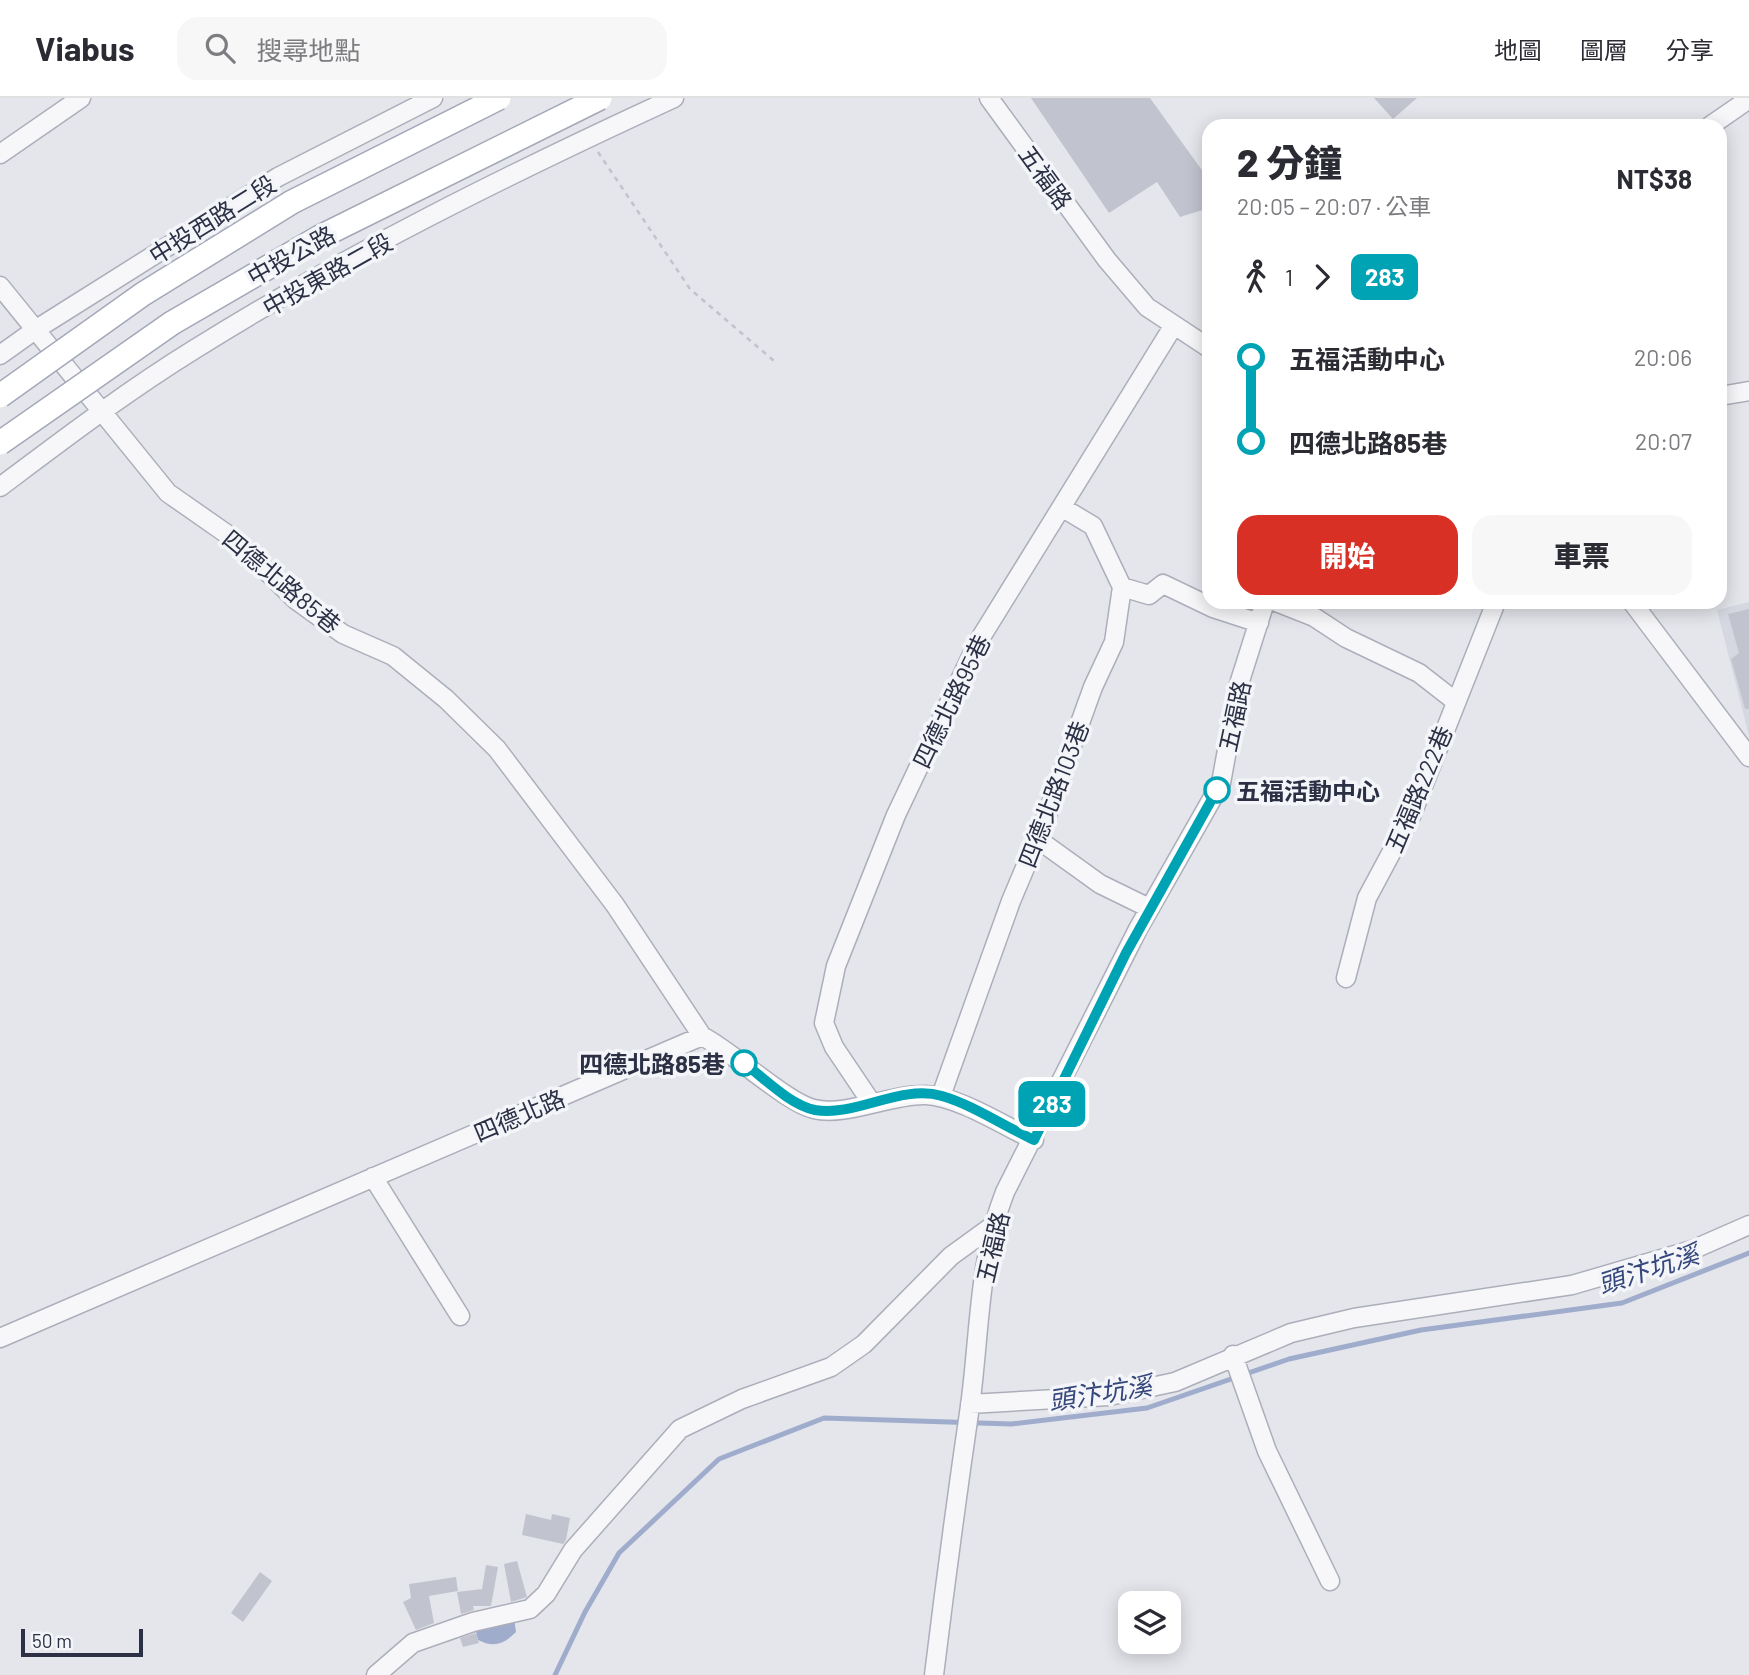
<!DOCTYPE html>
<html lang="zh-TW">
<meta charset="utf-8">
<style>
body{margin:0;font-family:Barlow,"Noto Sans TC",sans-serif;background:#f7f7f7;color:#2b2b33;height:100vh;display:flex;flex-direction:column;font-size:26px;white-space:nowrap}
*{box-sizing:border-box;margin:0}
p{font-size:23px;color:#7c7c81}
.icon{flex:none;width:38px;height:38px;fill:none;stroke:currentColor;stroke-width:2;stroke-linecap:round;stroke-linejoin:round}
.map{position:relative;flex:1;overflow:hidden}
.drawer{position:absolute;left:1202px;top:21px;width:525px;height:490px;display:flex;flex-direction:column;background:#fff;border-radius:21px;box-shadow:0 4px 18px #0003}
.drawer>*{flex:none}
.badge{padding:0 14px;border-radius:10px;font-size:24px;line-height:46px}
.tools{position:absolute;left:1118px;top:1493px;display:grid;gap:14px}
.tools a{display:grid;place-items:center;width:63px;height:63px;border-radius:14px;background:#fff;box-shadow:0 4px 18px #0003;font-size:35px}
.scale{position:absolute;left:21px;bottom:18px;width:122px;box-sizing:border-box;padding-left:7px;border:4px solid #2b3045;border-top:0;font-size:19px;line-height:24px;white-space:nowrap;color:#2b3045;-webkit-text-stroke:5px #f4f5f9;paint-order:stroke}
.map>.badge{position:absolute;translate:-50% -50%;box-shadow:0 0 0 4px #fff}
.legs{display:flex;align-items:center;gap:10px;height:77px;padding:0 35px;font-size:23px}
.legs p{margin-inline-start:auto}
.summary{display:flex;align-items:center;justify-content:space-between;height:119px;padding:0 35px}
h1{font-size:38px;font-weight:800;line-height:52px}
.button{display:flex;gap:14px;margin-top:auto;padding:14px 35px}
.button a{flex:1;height:80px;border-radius:21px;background:#d93025;color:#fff;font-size:28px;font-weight:800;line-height:80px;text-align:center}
.button a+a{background:#f7f7f7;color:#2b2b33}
ul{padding:0 35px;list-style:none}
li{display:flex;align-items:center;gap:24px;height:84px;font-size:26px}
li i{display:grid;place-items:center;width:10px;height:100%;margin:0 9px;background:currentColor}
li i::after{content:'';width:18px;height:18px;margin:-9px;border:5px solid;border-radius:50%;background:#fff}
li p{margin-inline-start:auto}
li:first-child i{background:linear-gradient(#0000 50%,currentColor 0)}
li:last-child i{background:linear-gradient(currentColor 50%,#0000 0)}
header{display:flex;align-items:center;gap:42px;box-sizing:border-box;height:98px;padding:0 35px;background:#fff;border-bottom:2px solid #e1e1e2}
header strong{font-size:33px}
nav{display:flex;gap:38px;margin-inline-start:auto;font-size:24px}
.search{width:490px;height:63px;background:#f7f7f7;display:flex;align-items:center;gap:18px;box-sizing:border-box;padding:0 24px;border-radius:21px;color:#7c7c81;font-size:26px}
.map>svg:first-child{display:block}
.built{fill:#d6d8e1}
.water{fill:#9faccc}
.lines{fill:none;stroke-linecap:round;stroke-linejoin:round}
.stream{stroke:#9faccc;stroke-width:5}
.building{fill:#c1c4cf}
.minor-casing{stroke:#acafba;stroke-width:21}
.path{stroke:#c2c3cb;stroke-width:2.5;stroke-dasharray:5 5;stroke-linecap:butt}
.minor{stroke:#f7f7fa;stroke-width:18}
.major-bridge-casing{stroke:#a3a7b8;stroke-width:26;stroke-linecap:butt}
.major-bridge{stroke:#fff;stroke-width:23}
.line-1-casing{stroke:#fff;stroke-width:16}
.line-1{stroke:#00a3b4;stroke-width:10}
.stop-1-dot{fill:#fff;stroke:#00a3b4;stroke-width:3.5}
.labels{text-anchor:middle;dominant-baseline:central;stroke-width:7;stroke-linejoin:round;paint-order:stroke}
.street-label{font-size:24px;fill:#2b3045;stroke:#f4f5f9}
.stop-label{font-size:24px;font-weight:bold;fill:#2b3045;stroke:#f4f5f9;text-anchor:start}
.water-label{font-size:26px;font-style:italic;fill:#34467a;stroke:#f4f5f9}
</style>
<header>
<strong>Viabus</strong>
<div class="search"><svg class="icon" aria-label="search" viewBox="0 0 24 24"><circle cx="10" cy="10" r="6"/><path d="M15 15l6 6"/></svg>搜尋地點</div>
<nav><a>地圖</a><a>圖層</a><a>分享</a></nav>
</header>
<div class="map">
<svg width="1749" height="1577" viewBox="0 0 1749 1577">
<rect width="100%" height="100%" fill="#e4e6ec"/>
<path class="built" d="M1749,504V638L1717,512Z"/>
<path class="water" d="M514,1520L516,1534C504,1546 494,1550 478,1542L475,1530Z"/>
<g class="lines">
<path class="stream" d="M555,1577L585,1514L619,1455L719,1361L824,1320L1011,1326L1147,1310L1289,1261L1421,1232L1622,1205L1749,1155"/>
</g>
<path class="building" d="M1031,0H1150L1209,82V110L1180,119L1157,84L1109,115Z
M1374,0H1417L1393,21Z
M1749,511V611H1745L1731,561L1739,555L1728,516Z
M526,1416L551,1422L552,1416L570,1420L566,1442L563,1446L522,1437Z
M517,1463L527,1499L511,1504L504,1466Z
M486,1467L498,1469L491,1508H473L474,1512L461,1516L457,1494L482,1491Z
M260,1474L272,1483L243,1524L231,1515Z
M456,1479L458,1493L429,1498L434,1525L416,1532L403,1504L411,1500L409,1486Z
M476,1535L479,1545L463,1549L460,1540Z"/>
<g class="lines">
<g class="minor-casing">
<path id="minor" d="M989,0L1107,162L1147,209L1209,250
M1710,28L1749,1
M0,56L81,0
M0,188L168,395L234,441L296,502L343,536L393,558L446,601L497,651L615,807L702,938
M0,257L35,232L278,79L433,0
M1720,298L1749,293
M0,389C64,341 127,293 195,251C347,156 511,75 674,0
M1122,489L1149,497L1163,486L1213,510L1259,525
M1276,504L1314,519L1346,540L1419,575L1455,603
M1632,504L1749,659
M1036,740L1100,786L1149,810
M1346,880L1367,800L1412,716L1496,504
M941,998L1011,803L1044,725L1093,589L1114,544L1122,489L1093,428L1063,410
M871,1004L834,949L824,925L836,868L896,717L978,544L1174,227
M373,1079L460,1218
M0,1240L702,938C733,954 787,1005 814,1011C846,1019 891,996 925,997C958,998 1004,1028 1034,1042
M1233,1257L1267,1353L1330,1483
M970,1306L1109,1298L1175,1284L1291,1235L1354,1220L1572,1187L1692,1152L1749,1127
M376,1577L413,1545L473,1524L530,1511L546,1496L573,1452L680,1331L742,1301L831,1269L864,1246L951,1158L991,1129
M934,1577C945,1487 957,1397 970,1308C980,1235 978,1163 1005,1094L1138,831L1221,685L1239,586L1265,504"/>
</g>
<path class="path" d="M598,54L690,191L774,263"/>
<use href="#minor" class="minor"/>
<g class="major-bridge-casing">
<path id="major-bridge" d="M0,298L143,196L292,104L499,0
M0,345L172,225L320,139L600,0"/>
</g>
<use href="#major-bridge" class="major-bridge"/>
</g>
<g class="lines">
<g class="line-1-casing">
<path id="line-1" d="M744,965C764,980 790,1007 815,1012C856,1019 900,986 942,998C973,1007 1004,1028 1034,1042L1126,855L1217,692"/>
</g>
<use href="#line-1" class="line-1"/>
</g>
<g class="stop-1-dot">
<circle cx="1217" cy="692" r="12"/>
<circle cx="744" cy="965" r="12"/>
</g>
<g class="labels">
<g class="street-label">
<text transform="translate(1046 79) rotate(54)">五福路</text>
<text transform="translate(212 121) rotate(-32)">中投西路二段</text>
<text transform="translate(291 157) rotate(-29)">中投公路</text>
<text transform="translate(327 176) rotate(-29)">中投東路二段</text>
<text transform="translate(282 483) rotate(40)">四德北路85巷</text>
<text transform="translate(951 603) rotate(-64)">四德北路95巷</text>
<text transform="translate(1234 618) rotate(-78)">五福路</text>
<text transform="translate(1418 691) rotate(-67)">五福路222巷</text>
<text transform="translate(1053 696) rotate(-69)">四德北路103巷</text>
<text transform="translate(519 1017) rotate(-23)">四德北路</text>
<text transform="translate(992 1149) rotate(-77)">五福路</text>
</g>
<g class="stop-label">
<text x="1236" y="692">五福活動中心</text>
<text x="725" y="965" text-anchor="end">四德北路85巷</text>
</g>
<g class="water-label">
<text transform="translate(1648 1170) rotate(-18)">頭汴坑溪</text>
<text transform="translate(1100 1294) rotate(-9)">頭汴坑溪</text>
</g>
</g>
</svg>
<div class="tools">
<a><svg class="icon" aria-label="layers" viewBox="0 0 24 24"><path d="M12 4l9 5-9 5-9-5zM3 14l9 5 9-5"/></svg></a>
</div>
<div class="scale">50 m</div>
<b class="badge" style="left:1052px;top:1006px;background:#00a3b4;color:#fff">283</b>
<section class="drawer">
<div class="summary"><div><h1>2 分鐘</h1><p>20:05 – 20:07 · 公車</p></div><b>NT$38</b></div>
<div class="legs"><svg class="icon" aria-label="walk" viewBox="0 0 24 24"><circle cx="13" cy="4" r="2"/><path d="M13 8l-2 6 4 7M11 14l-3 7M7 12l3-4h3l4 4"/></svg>1<svg class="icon" aria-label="forward" viewBox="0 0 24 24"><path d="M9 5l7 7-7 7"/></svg><b class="badge" style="background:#00a3b4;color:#fff">283</b></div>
<ul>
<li><i style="color:#00a3b4"></i><b>五福活動中心</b><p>20:06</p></li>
<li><i style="color:#00a3b4"></i><b>四德北路85巷</b><p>20:07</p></li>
</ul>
<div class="button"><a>開始</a><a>車票</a></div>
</section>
</div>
